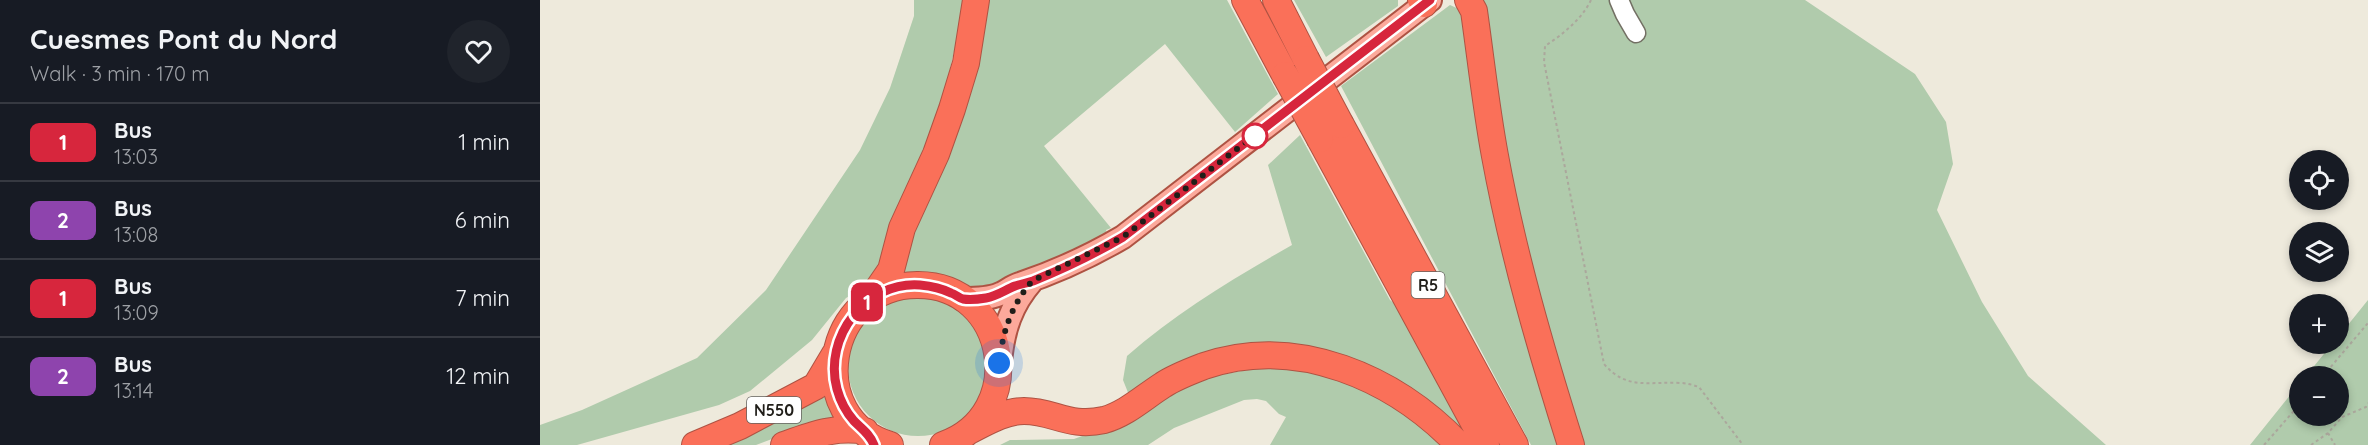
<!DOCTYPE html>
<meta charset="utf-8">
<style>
body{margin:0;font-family:Quicksand,sans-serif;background:#20242c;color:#f1f3f6;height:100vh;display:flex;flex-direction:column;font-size:22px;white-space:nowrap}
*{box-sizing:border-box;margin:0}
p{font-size:20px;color:#9ea1a6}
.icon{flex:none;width:33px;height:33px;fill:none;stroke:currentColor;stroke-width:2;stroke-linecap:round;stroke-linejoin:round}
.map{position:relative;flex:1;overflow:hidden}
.drawer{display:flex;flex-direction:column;background:#171b24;width:540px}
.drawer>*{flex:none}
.badge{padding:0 12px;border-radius:9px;font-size:21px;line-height:39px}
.controls{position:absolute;left:1749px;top:150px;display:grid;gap:12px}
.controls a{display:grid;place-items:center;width:60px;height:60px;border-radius:50%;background:#171b24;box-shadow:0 3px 9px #0003;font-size:30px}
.you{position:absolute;width:30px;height:30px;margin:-15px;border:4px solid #fff;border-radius:50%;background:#1a73e8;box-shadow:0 0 0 9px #1a73e833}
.map>.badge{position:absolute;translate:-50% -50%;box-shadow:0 0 0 3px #fff}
.round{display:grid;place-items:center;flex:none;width:63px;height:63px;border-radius:32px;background:#20242c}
.headline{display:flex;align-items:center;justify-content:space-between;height:102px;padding:0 30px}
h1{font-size:28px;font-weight:700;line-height:45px}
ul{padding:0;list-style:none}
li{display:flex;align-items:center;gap:18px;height:78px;padding:0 30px;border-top:2px solid #363941}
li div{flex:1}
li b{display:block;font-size:22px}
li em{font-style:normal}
li .badge{min-width:66px;font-weight:700;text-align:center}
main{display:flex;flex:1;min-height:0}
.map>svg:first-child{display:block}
.green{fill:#b0cbac}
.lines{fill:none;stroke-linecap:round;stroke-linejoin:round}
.minor-casing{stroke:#737064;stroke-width:21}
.major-casing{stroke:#ae5343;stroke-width:26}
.highway-casing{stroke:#ae5343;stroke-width:28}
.path{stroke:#aba79c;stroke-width:2;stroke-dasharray:3 3;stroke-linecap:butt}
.minor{stroke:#fff;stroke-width:18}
.major{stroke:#fca99b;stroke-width:22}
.highway{stroke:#fa7059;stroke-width:26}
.highway-bridge-casing{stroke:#ae5343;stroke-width:28;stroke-linecap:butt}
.highway-bridge{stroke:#fa7059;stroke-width:26}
.line-casing{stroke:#fff;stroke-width:14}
.line{stroke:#d7263d;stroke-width:9}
.walk{stroke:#201e19;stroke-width:6;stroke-dasharray:0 10.8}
.stop-dot{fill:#fff;stroke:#d7263d;stroke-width:3}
.labels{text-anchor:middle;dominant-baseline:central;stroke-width:4.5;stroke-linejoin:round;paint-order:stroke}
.shield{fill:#fff;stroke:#63625e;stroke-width:1.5}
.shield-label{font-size:16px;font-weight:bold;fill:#201e19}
</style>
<main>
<section class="drawer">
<div class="headline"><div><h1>Cuesmes Pont du Nord</h1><p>Walk · 3 min · 170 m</p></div><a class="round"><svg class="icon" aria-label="heart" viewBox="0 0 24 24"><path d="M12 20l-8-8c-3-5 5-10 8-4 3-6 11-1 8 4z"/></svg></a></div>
<ul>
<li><span class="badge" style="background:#d7263d;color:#fff">1</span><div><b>Bus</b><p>13:03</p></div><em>1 min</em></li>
<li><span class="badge" style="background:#8e44ad;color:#fff">2</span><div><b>Bus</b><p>13:08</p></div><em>6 min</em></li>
<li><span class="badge" style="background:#d7263d;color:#fff">1</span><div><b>Bus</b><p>13:09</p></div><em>7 min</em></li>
<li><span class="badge" style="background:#8e44ad;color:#fff">2</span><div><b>Bus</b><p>13:14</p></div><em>12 min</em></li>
</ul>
</section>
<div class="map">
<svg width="1828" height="445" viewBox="0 0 1828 445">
<rect width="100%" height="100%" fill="#eeeadc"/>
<path class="green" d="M374,0H426L403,99L344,261L322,289L306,298L272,340L210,391L179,405L37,445H0V425L42,410L157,358L226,290L320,150L350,88L374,16Z
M445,0H687L738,94L695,132L625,44L504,146L571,228L566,230L567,233L449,292L358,279Z
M754,0H858V6L786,57Z
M940,0H1265L1375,74L1406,122L1413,164L1397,210L1442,302L1488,376L1566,445H1042L1021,380L974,202Z
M910,5L921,10L1026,445H991L801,86Z
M760,135L850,300L860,308L926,430L920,436L766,353L589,395L583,380L587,356C637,312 694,278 752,245L728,165Z
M308 366a70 70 0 1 1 140 0a70 70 0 1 1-140 0Z
M1828,300V445H1710L1759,384L1760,416H1798V376H1766L1792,344H1798L1799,336Z
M747,367L773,370L845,398L904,445H730L746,417L739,414L726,401L717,399L704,400L634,428L608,445H460L470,440L534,439L586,420L647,385L679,375L719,368Z
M285,387L288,404L296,418L285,419L216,445H184C220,430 256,415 285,387Z"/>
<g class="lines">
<g class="minor-casing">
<path id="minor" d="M1079,0L1085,14L1096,33"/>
</g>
<g class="major-casing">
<path id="major" d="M423,299C435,299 449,299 460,294C466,292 471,287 477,285C513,273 549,257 583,237L890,0
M460,362C463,330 471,305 492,281"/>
</g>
<g class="highway-casing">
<path id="highway" d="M705,0L745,75
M736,0L766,59
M881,0L884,4
M928,0L934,11C941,60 946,108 955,156C973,254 1001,350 1031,445
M801,125L975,445
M780,139L946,445
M331,299L351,270L362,228L396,154L412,109L426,63L436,0
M429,431C445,423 464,411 484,411C514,411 529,428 564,420C586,414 604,397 623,385C635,377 651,371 664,366C757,334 855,378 919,445
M155,445L200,426L276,386L295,354
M244,445C272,435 295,426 325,431
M350,445C262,419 285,285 377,285C469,284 490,415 403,445"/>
</g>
<path class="path" d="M1051,0C1042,19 1022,35 1005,46L1004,62L1064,364C1087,391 1111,381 1140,383C1147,383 1153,385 1159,387L1203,445
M1783,376L1828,323
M1788,433L1795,445
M1724,445L1760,404
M1771,445L1788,433L1802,417L1826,407L1828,403"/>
<use href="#minor" class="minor"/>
<use href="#major" class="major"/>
<use href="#highway" class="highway"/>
<g class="highway-bridge-casing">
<path id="highway-bridge" d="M766,59L801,125
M745,75L780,139"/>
</g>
<use href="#highway-bridge" class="highway-bridge"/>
</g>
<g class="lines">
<g class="line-casing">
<path id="line" d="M334,445C330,434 322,429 314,421C306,412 300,400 297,389C283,337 326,281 380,285C391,286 401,288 411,293C415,294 419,298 423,299C429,300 440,299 446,298C457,296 465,290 475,286C481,284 487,283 493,281C523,269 554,254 583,237L890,0"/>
</g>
<use href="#line" class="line"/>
<path class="walk" d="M459,363C463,331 471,306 492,281L583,237L719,132L715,136"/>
</g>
<circle class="stop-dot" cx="715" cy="136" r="12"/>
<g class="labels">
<g class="shield">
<rect x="871.5" y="272" width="33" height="26" rx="4.5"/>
<rect x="207" y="397" width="54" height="26" rx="4.5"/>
</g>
<g class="shield-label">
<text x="888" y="285">R5</text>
<text x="234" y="410">N550</text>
</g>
</g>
</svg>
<div class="controls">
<a><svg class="icon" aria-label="locate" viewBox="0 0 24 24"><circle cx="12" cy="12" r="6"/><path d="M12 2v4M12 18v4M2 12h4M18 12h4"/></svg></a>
<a><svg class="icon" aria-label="layers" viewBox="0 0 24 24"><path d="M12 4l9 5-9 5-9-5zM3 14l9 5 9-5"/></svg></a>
<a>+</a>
<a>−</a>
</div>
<div class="you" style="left:459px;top:363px"></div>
<b class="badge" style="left:327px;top:302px;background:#d7263d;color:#fff">1</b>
</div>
</main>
